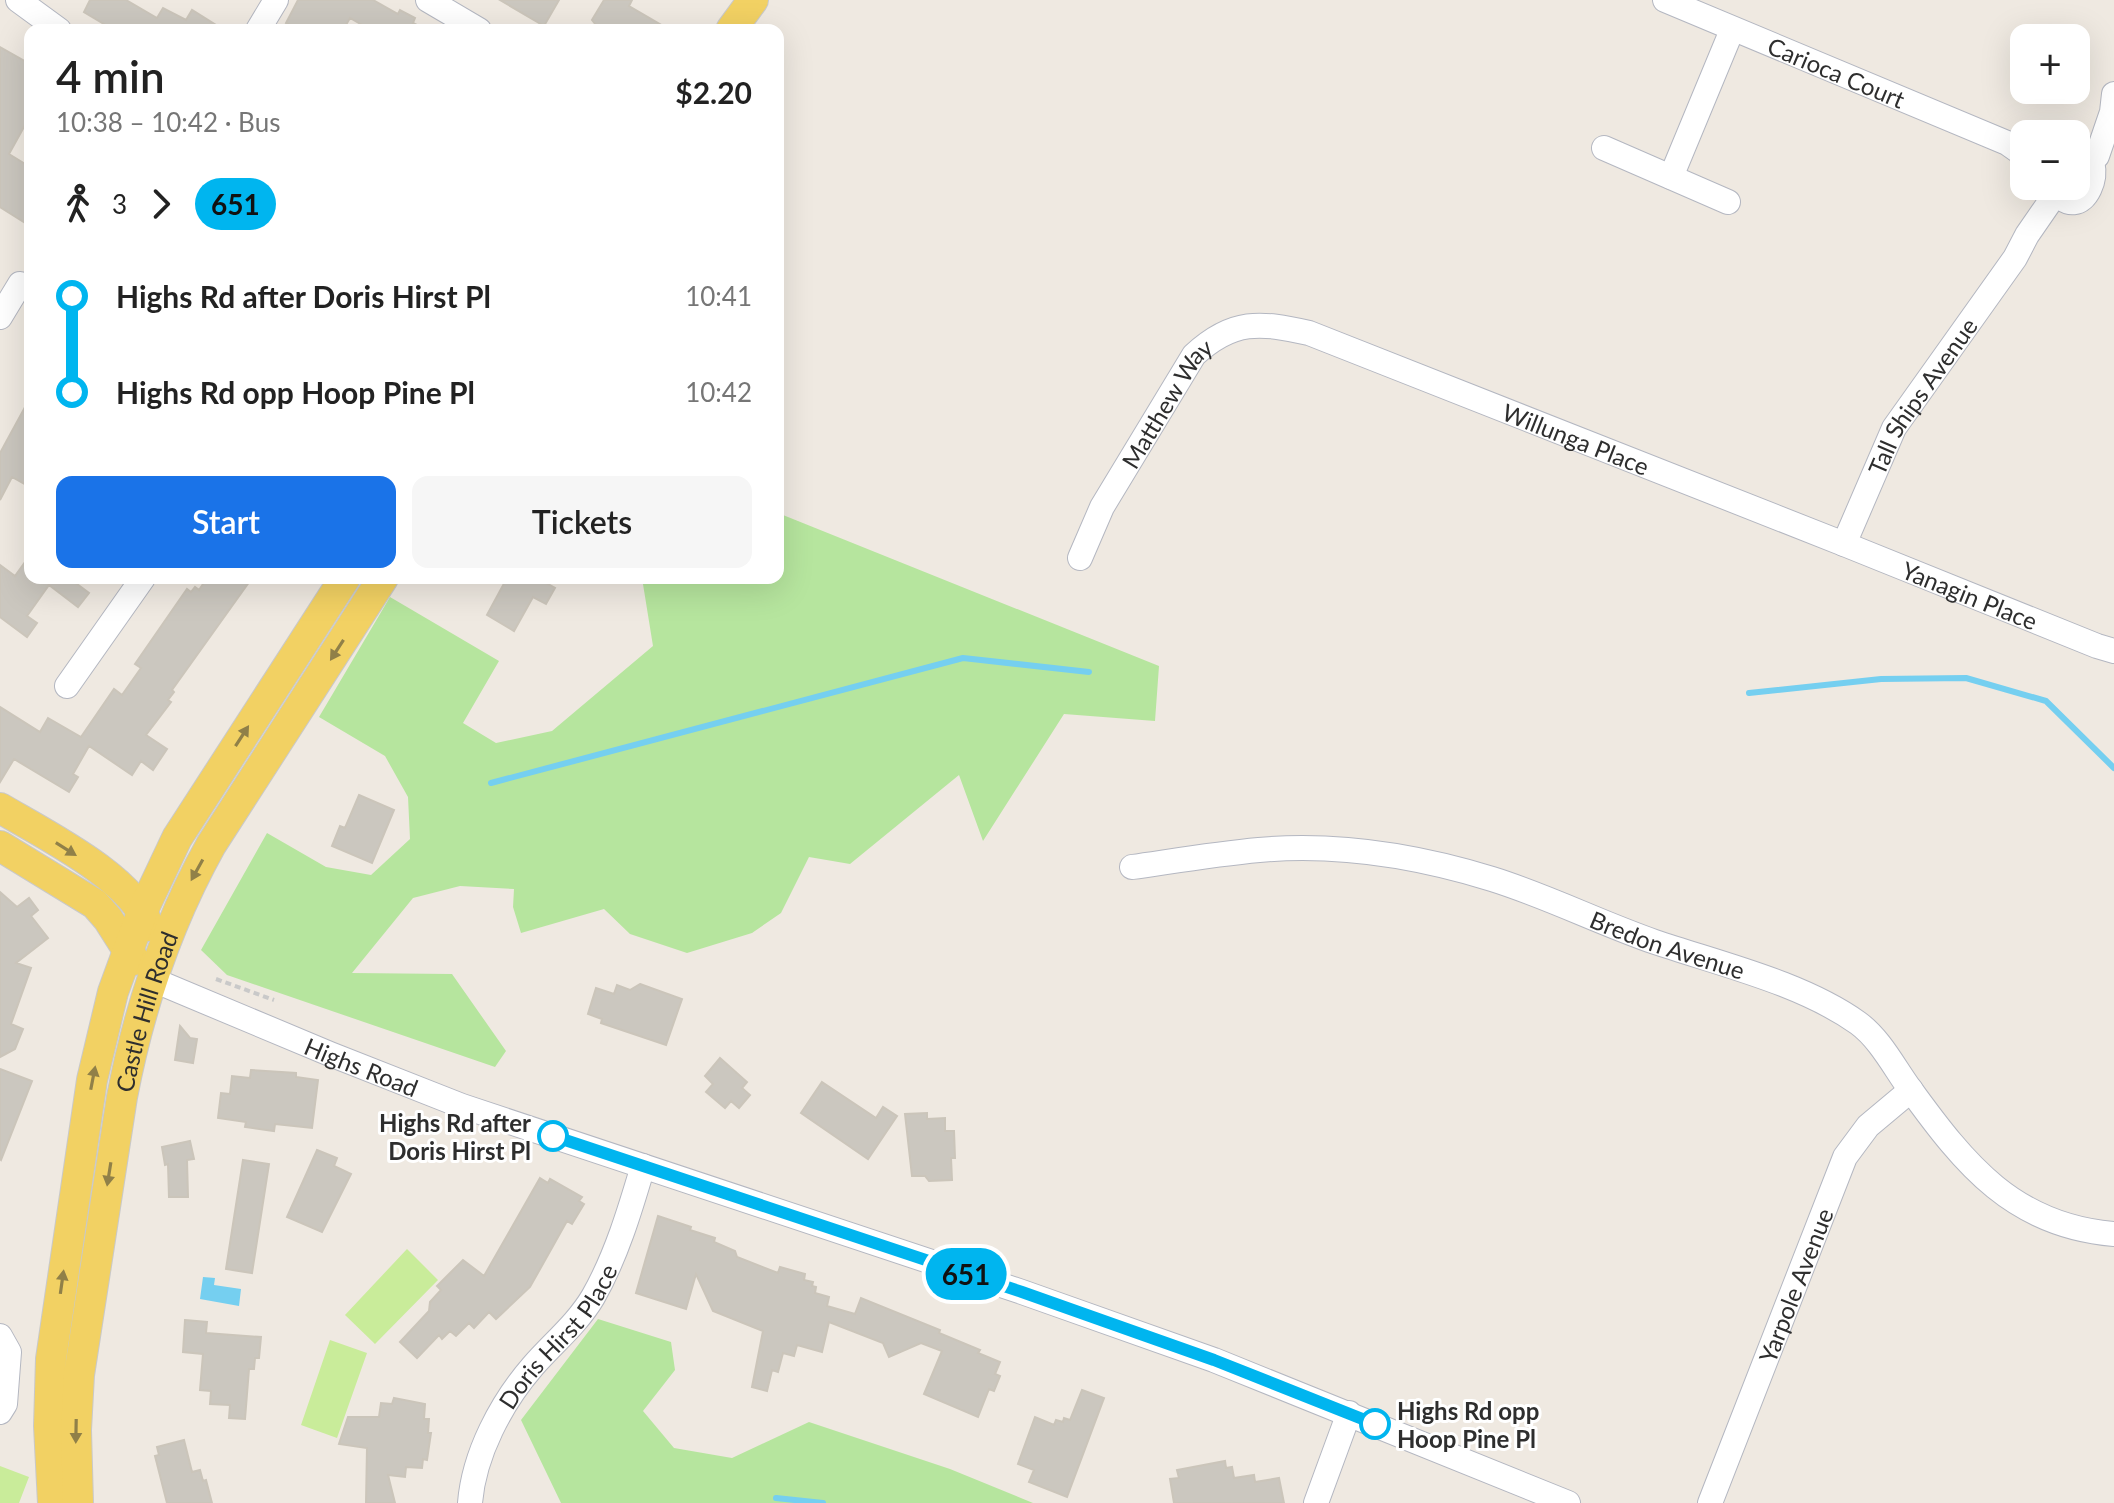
<!DOCTYPE html>
<meta charset="utf-8">
<style>
body{margin:0;font-family:Lato,sans-serif;background:#f6f6f6;color:#222;height:100vh;display:flex;flex-direction:column;font-size:30px;white-space:nowrap}
*{box-sizing:border-box;margin:0}
p{font-size:26px;color:#767676}
.icon{flex:none;width:44px;height:44px;fill:none;stroke:currentColor;stroke-width:2;stroke-linecap:round;stroke-linejoin:round}
.map{position:relative;flex:1;overflow:hidden}
.drawer{position:absolute;left:24px;top:24px;width:760px;height:560px;display:flex;flex-direction:column;background:#fff;border-radius:16px;box-shadow:0 8px 32px #0002}
.drawer>*{flex:none}
.badge{padding:0 16px;border-radius:26px;font-size:28px;line-height:52px}
.buttons{position:absolute;left:2010px;top:24px;display:grid;gap:16px}
.buttons a{display:grid;place-items:center;width:80px;height:80px;border-radius:16px;background:#fff;box-shadow:0 8px 32px #0002;font-size:40px}
.map>.badge{position:absolute;translate:-50% -50%;box-shadow:0 0 0 4px #fff}
.legs{display:flex;align-items:center;gap:12px;height:88px;padding:0 32px;font-size:26px}
.legs p{margin-inline-start:auto}
.head{display:flex;align-items:center;justify-content:space-between;height:136px;padding:0 32px}
h1{font-size:44px;font-weight:600;line-height:60px}
.button{display:flex;gap:16px;margin-top:auto;padding:16px 32px}
.button a{flex:1;height:92px;border-radius:16px;background:#1a73e8;color:#fff;font-size:32px;font-weight:600;line-height:92px;text-align:center}
.button a+a{background:#f6f6f6;color:#222}
ul{padding:0 32px;list-style:none}
li{display:flex;align-items:center;gap:28px;height:96px;font-size:30px}
li i{display:grid;place-items:center;width:12px;height:100%;margin:0 10px;background:currentColor}
li i::after{content:'';width:20px;height:20px;margin:-10px;border:6px solid;border-radius:50%;background:#fff}
li p{margin-inline-start:auto}
li:first-child i{background:linear-gradient(#0000 50%,currentColor 0)}
li:last-child i{background:linear-gradient(currentColor 50%,#0000 0)}
.map>svg:first-child{display:block}
.green{fill:#b6e59e}
.pitch{fill:#c9ec9a}
.water{fill:#75cff0}
.lines{fill:none;stroke-linecap:round;stroke-linejoin:round}
.stream{stroke:#75cff0;stroke-width:6}
.building{fill:#cbc7bf;stroke:#cbc5ba;stroke-width:2}
.minor-casing{stroke:#b4b7c1;stroke-width:26}
.major-casing{stroke:#c9c9c9;stroke-width:32}
.path{stroke:#c9c9c9;stroke-width:4;stroke-dasharray:6 4;stroke-linecap:butt}
.minor{stroke:#fff;stroke-width:24}
.major{stroke:#f2d163;stroke-width:30}
.oneway{fill:#908048}
.line-1-casing{stroke:#fff;stroke-width:18}
.line-1{stroke:#00b5ef;stroke-width:12}
.stop-1-dot{fill:#fff;stroke:#00b5ef;stroke-width:4}
.labels{text-anchor:middle;dominant-baseline:central;stroke-width:6;stroke-linejoin:round;paint-order:stroke}
.street-label{font-size:24px;fill:#2e2e2e;stroke:#fff}
.stop-label{font-size:24px;font-weight:bold;fill:#2e2e2e;stroke:#fff;text-anchor:end}
</style>
<div class="map">
<svg width="2114" height="1503" viewBox="0 0 2114 1503">
<rect width="100%" height="100%" fill="#efe9e1"/>
<path class="green" d="M778,513L1159,666L1155,721L1064,714L983,841L959,775L850,864L809,857L781,913L752,933L687,953L630,934L604,909L521,933L513,907L514,889L460,886L413,898L352,973L452,974L506,1051L495,1067L227,975L201,950L267,833L326,867L371,875L410,839L408,797L385,756L319,717L390,597L499,661L463,723L496,743L552,731L653,646L642,578H778Z
M598,1319L671,1342L675,1370L643,1411L674,1448L732,1458L809,1422L950,1469L1033,1503H561L521,1420Z"/>
<path class="pitch" d="M407,1249L438,1280L375,1344L345,1315Z
M330,1340L367,1353L337,1438L301,1425Z
M0,1466L29,1477L19,1503H0Z"/>
<path class="water" d="M203,1277L215,1278L214,1285L241,1289L239,1306L200,1299Z"/>
<g class="lines">
<path class="stream" d="M1749,693L1881,679L1966,678L2046,701L2114,768
M491,783L963,658L1089,672
M776,1498L823,1503"/>
</g>
<path class="building" d="M90,0H126L157,18L163,8L186,20L192,10L224,30H114L84,12Z
M298,0H373L398,14L400,10L415,18L413,23L426,30H371L350,18L343,30H300L286,23Z
M500,0H559L544,26Z
M604,0H632L629,6L670,30H600L592,20Z
M0,47L30,64V116L9,154L30,167V226L0,207Z
M30,398V487L12,477L0,500V453Z
M30,555V578H69L89,593L78,607L49,585L27,616L37,623L27,637L0,617V565L15,576Z
M207,578H252L172,690L174,692L168,700L171,702L146,735L167,749L153,770L141,761L132,775L89,746L73,774L78,777L69,792L14,759L0,782V707L40,732L48,718L81,737L114,689L122,695L141,668L135,664L187,589L191,592L195,587L199,590Z
M507,578H537L555,588L546,604L533,597L514,631L487,615Z
M359,795L394,810L372,863L332,846L340,826L345,828Z
M0,892L17,907L29,898L38,910L31,916L48,938L16,963L31,968L11,1024L23,1029L15,1049L0,1057Z
M640,984L682,999L666,1045L601,1023L602,1019L588,1014L596,988L614,994L617,985L630,990Z
M180,1026L190,1038L197,1039L193,1063L175,1060Z
M720,1058L747,1082L742,1088L750,1095L739,1108L731,1101L725,1108L706,1092L713,1084L705,1076Z
M0,1069L32,1081L1,1160L0,1159Z
M251,1070L296,1073V1077L318,1080L312,1128L275,1124L274,1131L245,1127L246,1122L218,1118L221,1093L230,1094L232,1076L250,1078Z
M822,1082L876,1118L883,1107L897,1116L868,1159L801,1113Z
M927,1113V1119L945,1118V1131H954L955,1158H951L952,1180L929,1181L925,1176H912L905,1114Z
M190,1141L194,1159L187,1160L188,1197H169L168,1164L165,1165L162,1147Z
M317,1150L337,1158L334,1166L351,1174L322,1232L287,1217Z
M243,1160L269,1164L252,1273L226,1269Z
M540,1178L548,1183L550,1179L582,1197L579,1201L584,1204L572,1224L567,1221L530,1287L496,1319L489,1312L474,1328L469,1323L456,1336L450,1331L442,1339L439,1335L417,1358L400,1342L429,1311L430,1302L441,1290L437,1286L463,1260L484,1276Z
M658,1216L691,1227L690,1230L715,1238L714,1242L735,1251L737,1257L778,1273L780,1267L805,1274L804,1280L813,1282L812,1286L816,1287L815,1293L829,1297L827,1306L855,1314L861,1298L940,1330L939,1333L980,1350L978,1353L1000,1362L995,1374L1000,1376L994,1391L989,1389L978,1417L924,1394L942,1351L921,1343L889,1357L883,1343L829,1322L822,1352L797,1345L794,1356L783,1353L778,1372L772,1370L767,1391L752,1387L763,1331L713,1311L696,1274L686,1309L636,1293Z
M185,1320L207,1322L206,1333L261,1337L259,1358H255L254,1369H249L245,1419L229,1418L230,1405L210,1404L211,1391L200,1390L203,1354L183,1352Z
M1082,1390L1104,1398L1067,1497L1029,1482L1034,1470L1018,1464L1035,1417L1054,1425L1056,1420L1063,1422L1064,1418L1070,1420Z
M394,1398L425,1404L424,1419H429L428,1433H431L427,1460L423,1459L422,1468L406,1467L405,1477L388,1475L395,1503H366L367,1448L339,1444L348,1417H379L381,1403L392,1404Z
M184,1440L192,1472L200,1470L203,1481L206,1480L212,1503H167L155,1456L159,1455L157,1447Z
M1225,1461L1226,1468L1232,1467L1234,1478L1254,1475L1255,1482L1279,1478L1284,1503H1174L1170,1479L1179,1478L1177,1470Z"/>
<g class="lines">
<g class="minor-casing">
<g id="minor">
<path d="M18,0L59,30"/>
<path d="M428,0L479,30"/>
<path id="s1" d="M1665,0L2007,143L2024,155"/>
<path d="M258,30L276,0"/>
<path d="M1604,148L1728,202"/>
<path d="M2097,156L2112,112L2114,94"/>
<path d="M1671,177L1732,30"/>
<path d="M2052,186C2082,236 2114,156 2076,147"/>
<path d="M0,317L20,284"/>
<path id="s2" d="M1844,544L1894,428L2015,258L2027,235L2056,193"/>
<path id="s3" d="M1080,558L1102,507L1194,355C1233,319 1260,322 1309,333L1844,544L2097,646L2114,651"/>
<path d="M67,686L143,578"/>
<path id="s4" d="M1132,867C1174,861 1216,854 1259,850C1337,843 1417,856 1492,879C1547,896 1600,923 1655,942C1720,964 1802,983 1858,1023C1880,1039 1894,1067 1910,1089C1965,1165 2014,1226 2114,1234"/>
<path id="s5" d="M151,979L330,1054L462,1106L1022,1292L1214,1360L1568,1503"/>
<path d="M0,1336L9,1352L5,1404L0,1412"/>
<path id="s6" d="M470,1503C474,1454 501,1403 533,1366C553,1343 577,1324 593,1297C616,1257 630,1210 643,1166"/>
<path d="M1316,1503L1349,1413"/>
<path id="s7" d="M1710,1503L1845,1157L1868,1126L1911,1090"/>
</g>
</g>
<g class="major-casing">
<g id="major">
<path d="M731,30L753,0"/>
<path d="M0,808C42,833 135,879 148,926"/>
<path d="M0,846L95,904L108,919L134,960"/>
<path d="M53,1503L49,1426L51,1359L92,1080L113,992L143,910L177,838L345,578"/>
<path id="s8" d="M78,1503L76,1430L79,1375L122,1097C139,1008 167,924 211,845L383,578"/>
</g>
</g>
<path class="path" d="M216,979L274,1000"/>
<use href="#minor" class="minor"/>
<use href="#major" class="major"/>
</g>
<defs><path id="oneway-solid" d="M-6-.8H1V-3.2L6.5 0L1 3.2V.8H-6Z" transform="scale(2)"/></defs>
<g class="oneway">
<use href="#oneway-solid" transform="translate(337 650) rotate(123)"/>
<use href="#oneway-solid" transform="translate(242 736) rotate(-57)"/>
<use href="#oneway-solid" transform="translate(66 849) rotate(32)"/>
<use href="#oneway-solid" transform="translate(197 870) rotate(119)"/>
<use href="#oneway-solid" transform="translate(93 1078) rotate(-79)"/>
<use href="#oneway-solid" transform="translate(109 1174) rotate(99)"/>
<use href="#oneway-solid" transform="translate(62 1282) rotate(-82)"/>
<use href="#oneway-solid" transform="translate(76 1431) rotate(91)"/>
</g>
<g class="lines">
<g class="line-1-casing">
<path id="line-1" d="M553,1136L1022,1292L1214,1360L1375,1424"/>
</g>
<use href="#line-1" class="line-1"/>
</g>
<g class="stop-1-dot">
<circle cx="553" cy="1136" r="14"/>
<circle cx="1375" cy="1424" r="14"/>
</g>
<g class="labels">
<g class="street-label">
<text stroke="none"><textPath href="#s1" startOffset="186">Carioca Court</textPath></text>
<text stroke="none"><textPath href="#s2" startOffset="168">Tall Ships Avenue</textPath></text>
<text stroke="none"><textPath href="#s3" startOffset="178">Matthew Way</textPath></text>
<text stroke="none"><textPath href="#s3" startOffset="644">Willunga Place</textPath></text>
<text stroke="none"><textPath href="#s3" startOffset="1068">Yanagin Place</textPath></text>
<text stroke="none"><textPath href="#s4" startOffset="552">Bredon Avenue</textPath></text>
<text stroke="none"><textPath href="#s8" startOffset="498">Castle Hill Road</textPath></text>
<text stroke="none"><textPath href="#s5" startOffset="228">Highs Road</textPath></text>
<text stroke="none"><textPath href="#s7" startOffset="234">Yarpole Avenue</textPath></text>
<text stroke="none"><textPath href="#s6" startOffset="192">Doris Hirst Place</textPath></text>
</g>
<g class="stop-label">
<text x="531" y="1122">Highs Rd after<tspan x="531" dy="28">Doris Hirst Pl</tspan></text>
<text x="1397" y="1410" text-anchor="start">Highs Rd opp<tspan x="1397" dy="28">Hoop Pine Pl</tspan></text>
</g>
</g>
</svg>
<div class="buttons">
<a>+</a>
<a>−</a>
</div>
<b class="badge" style="left:966px;top:1274px;background:#00b5ef;color:#111">651</b>
<section class="drawer">
<div class="head"><div><h1>4 min</h1><p>10:38 – 10:42 · Bus</p></div><b>$2.20</b></div>
<div class="legs"><svg class="icon" aria-label="walk" viewBox="0 0 24 24"><circle cx="13" cy="4" r="2"/><path d="M13 8l-2 6 4 7M11 14l-3 7M7 12l3-4h3l4 4"/></svg>3<svg class="icon" aria-label="forward" viewBox="0 0 24 24"><path d="M9 5l7 7-7 7"/></svg><b class="badge" style="background:#00b5ef;color:#111">651</b></div>
<ul>
<li><i style="color:#00b5ef"></i><b>Highs Rd after Doris Hirst Pl</b><p>10:41</p></li>
<li><i style="color:#00b5ef"></i><b>Highs Rd opp Hoop Pine Pl</b><p>10:42</p></li>
</ul>
<div class="button"><a>Start</a><a>Tickets</a></div>
</section>
</div>
